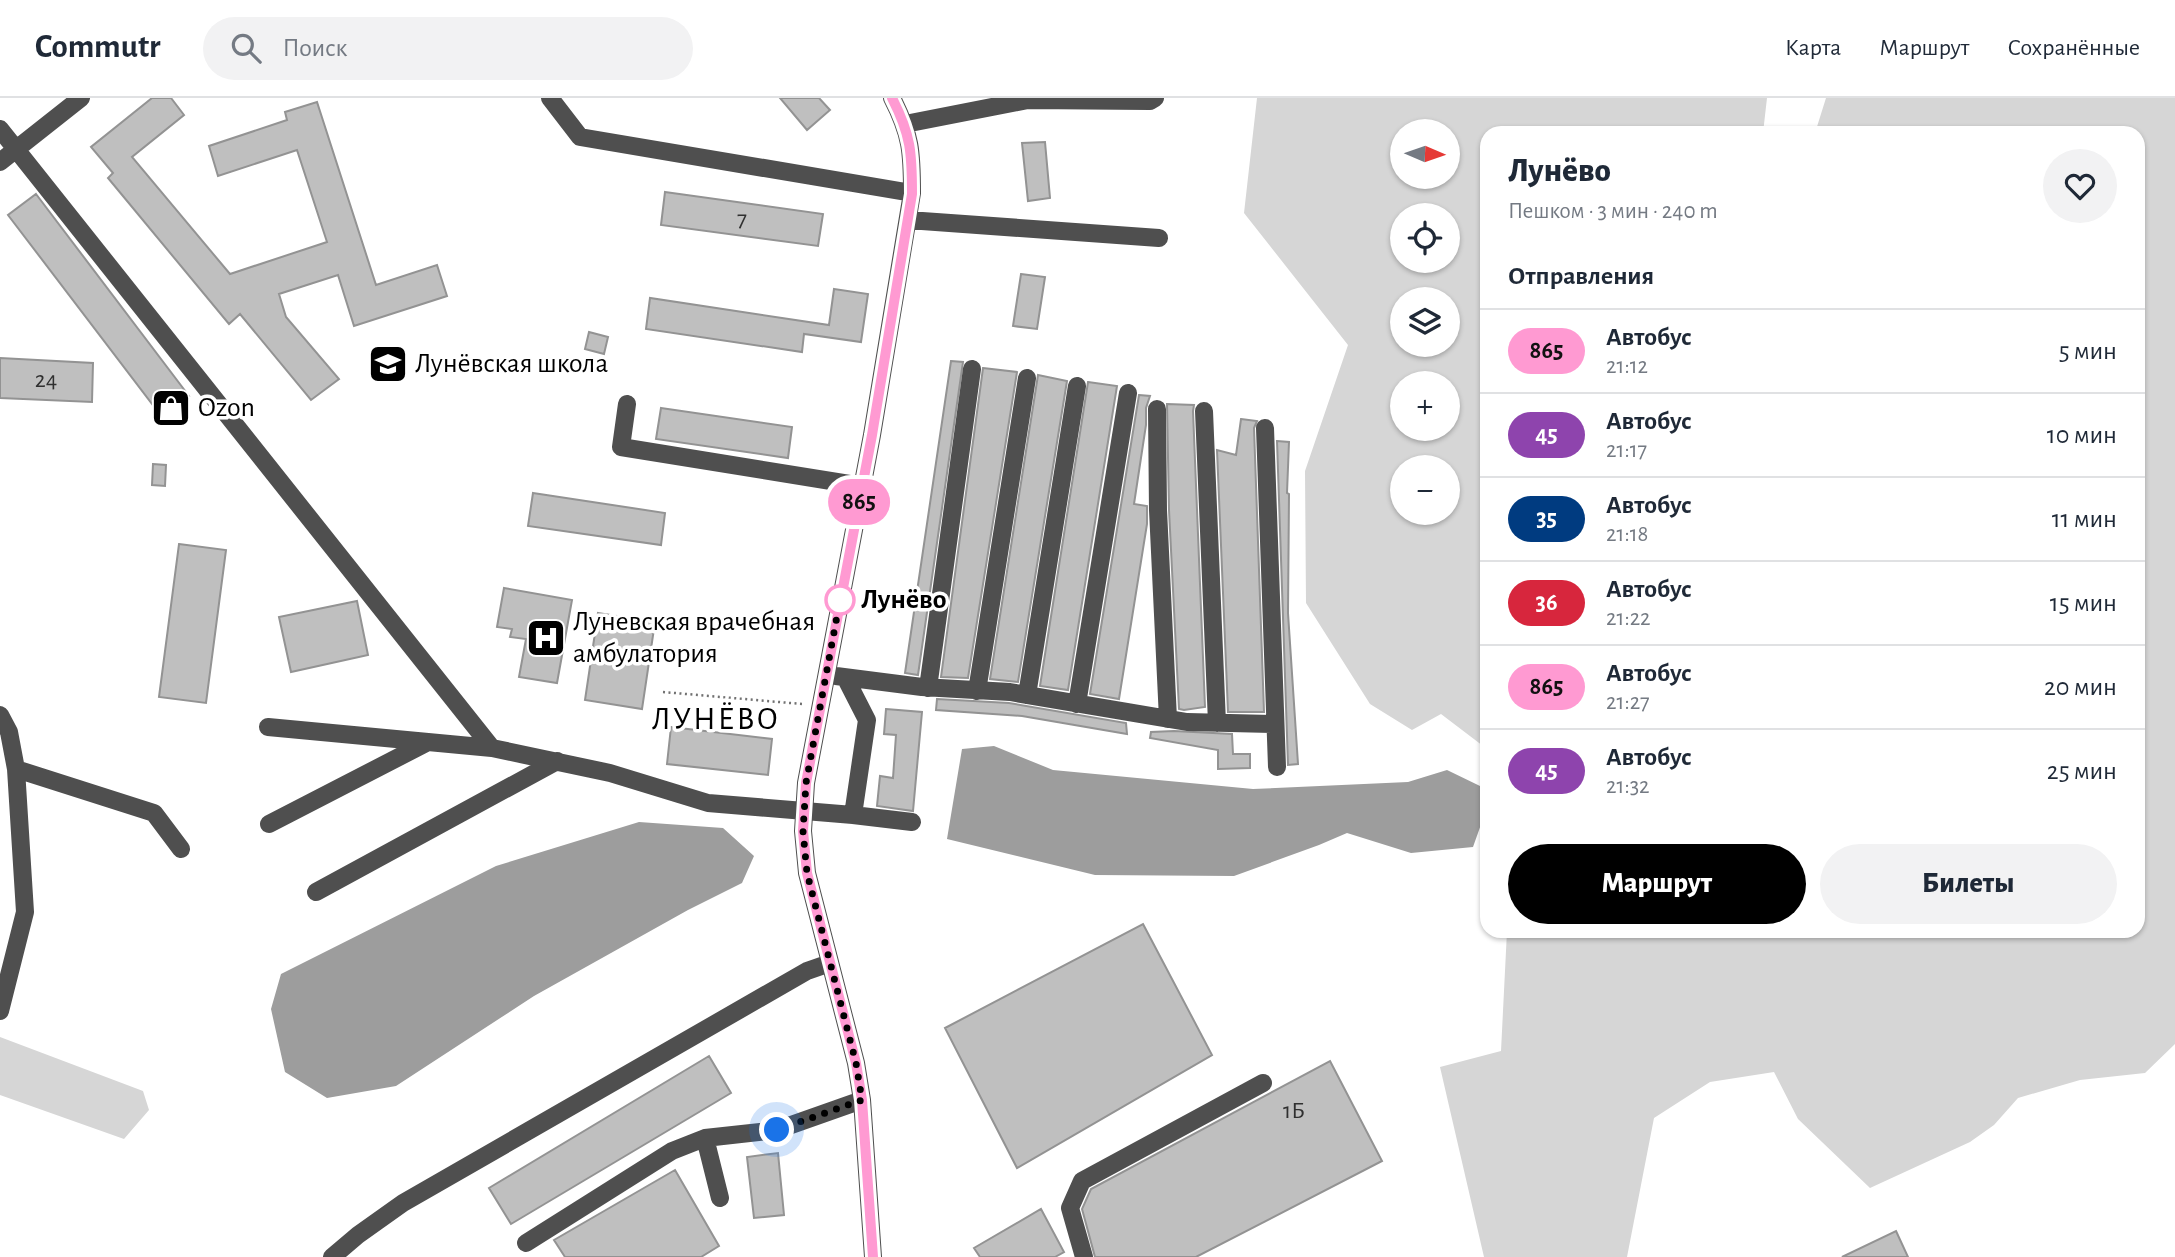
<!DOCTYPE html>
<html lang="ru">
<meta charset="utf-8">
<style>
body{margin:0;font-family:"Alegreya Sans",sans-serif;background:#f2f2f3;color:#1f2937;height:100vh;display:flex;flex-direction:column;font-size:26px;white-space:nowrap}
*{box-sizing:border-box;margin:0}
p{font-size:23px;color:#747a83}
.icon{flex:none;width:38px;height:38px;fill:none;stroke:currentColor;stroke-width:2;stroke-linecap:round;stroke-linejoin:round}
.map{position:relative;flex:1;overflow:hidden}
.sheet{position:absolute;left:1480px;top:28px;width:665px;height:812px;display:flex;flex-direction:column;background:#fff;border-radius:21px;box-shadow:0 2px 5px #0004}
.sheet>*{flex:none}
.badge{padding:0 14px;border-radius:23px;font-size:24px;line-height:46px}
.needle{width:46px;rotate:92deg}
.tools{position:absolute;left:1390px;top:21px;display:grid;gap:14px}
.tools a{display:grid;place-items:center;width:70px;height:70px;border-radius:50%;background:#fff;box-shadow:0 2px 5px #0004;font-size:35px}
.you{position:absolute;width:35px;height:35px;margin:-18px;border:5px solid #fff;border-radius:50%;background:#1a73e8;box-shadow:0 0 0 10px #1a73e833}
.map>.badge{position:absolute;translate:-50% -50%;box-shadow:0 0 0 4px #fff}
h2{padding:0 28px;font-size:26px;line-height:63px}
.round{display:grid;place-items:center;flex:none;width:74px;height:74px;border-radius:37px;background:#f2f2f3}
.overview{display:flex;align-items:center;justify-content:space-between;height:119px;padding:0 28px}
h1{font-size:33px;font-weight:800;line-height:52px}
.action{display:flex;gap:14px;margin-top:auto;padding:14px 28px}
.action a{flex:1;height:80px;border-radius:42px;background:#000;color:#fff;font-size:28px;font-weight:800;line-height:80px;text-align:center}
.action a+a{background:#f2f2f3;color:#1f2937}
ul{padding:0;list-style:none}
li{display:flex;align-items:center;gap:21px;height:84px;padding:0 28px;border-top:2px solid #e0e1e3}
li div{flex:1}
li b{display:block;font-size:26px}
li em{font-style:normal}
li .badge{min-width:77px;font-weight:700;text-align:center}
header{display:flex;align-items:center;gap:42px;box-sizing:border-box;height:98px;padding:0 35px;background:#fff;border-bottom:2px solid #e0e1e3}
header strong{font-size:33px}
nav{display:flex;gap:38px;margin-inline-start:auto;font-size:24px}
.search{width:490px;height:63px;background:#f2f2f3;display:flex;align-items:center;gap:18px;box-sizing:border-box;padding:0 24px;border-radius:38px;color:#747a83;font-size:26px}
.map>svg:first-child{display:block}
.green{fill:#d6d6d6;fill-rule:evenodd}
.water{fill:#9d9d9d}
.building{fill:#bfbfbf;stroke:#939393;stroke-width:2}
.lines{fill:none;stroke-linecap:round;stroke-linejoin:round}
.path{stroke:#717171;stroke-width:2.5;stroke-dasharray:2 3.5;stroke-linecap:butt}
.minor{stroke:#4f4f4f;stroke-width:18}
.line-casing{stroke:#fff;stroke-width:16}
.line{stroke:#ff9ad2;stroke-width:10}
.walk{stroke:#000;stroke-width:7;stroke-dasharray:0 12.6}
.stop-dot{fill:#fff;stroke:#ff9ad2;stroke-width:3.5}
.labels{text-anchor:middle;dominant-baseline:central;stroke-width:7;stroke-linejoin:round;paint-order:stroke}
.number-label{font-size:24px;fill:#303030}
.poi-label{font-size:28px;fill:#000;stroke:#fff;text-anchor:start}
.stop-label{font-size:28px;font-weight:bold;fill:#000;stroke:#fff;text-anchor:start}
.quarter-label{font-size:32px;letter-spacing:2px;fill:#000;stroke:#fff}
</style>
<header>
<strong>Commutr</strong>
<div class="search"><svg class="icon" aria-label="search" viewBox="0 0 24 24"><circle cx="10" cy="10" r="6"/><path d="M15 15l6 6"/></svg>Поиск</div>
<nav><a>Карта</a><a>Маршрут</a><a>Сохранённые</a></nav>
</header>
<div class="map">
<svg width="2175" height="1159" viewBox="0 0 2175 1159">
<rect width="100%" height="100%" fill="#fff"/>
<path class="green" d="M1257,0H1767L1763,35H1488L1487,651L1441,616L1412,632L1370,606L1306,505L1305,373L1348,247L1244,115ZM1402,33H1447V79H1402ZM1402,117H1447V163H1402ZM1402,201H1447V247H1402ZM1402,285H1447V331H1402ZM1402,369H1447V415H1402Z
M1826,0H2175V946L2145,975L2080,982L2018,1000L1994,1027L1970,1044L1870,1090L1798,1021L1774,974L1710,984L1654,1020L1627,1159H1484L1440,969L1501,953L1507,833H2138V35H1815Z
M0,939L143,993L149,1012L124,1041L0,997Z"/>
<path class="water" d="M994,648L1053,672L1253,691L1408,684L1447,672L1480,688L1484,718L1473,749L1411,755L1347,735L1319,747L1234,778L1095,777L947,741L962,651Z
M639,724L723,730L754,758L742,785L688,812L534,898L396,988L327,1000L285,974L271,911L281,876L496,768Z"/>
<path class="building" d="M152,0H171L184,17L132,59L230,176L327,144L297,52L218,78L209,48L287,22L285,14L317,4L376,187L437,167L447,198L354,228L338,177L279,196L286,219L339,281L311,302L240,216L229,226L108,80L113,75L91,49Z
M780,0H819L830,12L807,32Z
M1045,44L1050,100L1028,103L1022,45Z
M665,94L823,116L818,148L661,127Z
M36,96L189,298L162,319L8,117Z
M1021,176L1045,179L1037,231L1013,228Z
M834,191L868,196L861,244L804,236L802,254L646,231L650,200L829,227Z
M589,234L608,239L604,256L585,251Z
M0,260L93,265L92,304L0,300Z
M951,263L963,264L918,577L905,575Z
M983,270L1017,274L968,580L941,579Z
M1038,277L1067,283L1018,584L990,581Z
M1088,284L1117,288L1068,592L1040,588Z
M1139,297L1150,298L1146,310V327L1134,406L1147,408V426L1119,601L1090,596Z
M1167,306L1194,307L1193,313L1205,609L1184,612L1179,611L1169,412Z
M661,310L792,329L788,360L656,341Z
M1241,321L1257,323L1254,330L1264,614H1228L1217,352L1236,357Z
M1277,343L1289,344L1287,395L1289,396L1288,515L1298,666L1288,667Z
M153,366L166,367L165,388L152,387Z
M533,395L665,415L661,447L528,428Z
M179,446L226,452L206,605L159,599Z
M504,490L572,502L557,585L519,579L526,541L510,539L512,531L497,529Z
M357,503L368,557L291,574L279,519Z
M598,515L655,524L642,611L585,602Z
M937,601L1009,605L1126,625L1127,636L1022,618L936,612Z
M886,611L922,614L913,713L877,708L880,678L893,680L896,637L884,636Z
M671,629L772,641L768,677L667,666Z
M1174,633L1232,636L1233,656H1250V670L1218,671V652L1150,640L1151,634Z
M1143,826L1212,957L1017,1070L945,930Z
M709,958L731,995L511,1126L489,1090Z
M1330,963L1382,1063L1196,1159H1095L1082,1111L1091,1091Z
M778,1055L784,1117L754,1120L747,1059Z
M675,1072L719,1148L701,1159H565L554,1142Z
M1041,1111L1064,1154L1055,1159H980L974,1150Z
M1896,1133L1908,1159H1842Z"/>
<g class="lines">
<path class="path" d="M663,594L802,606"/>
<path class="minor" d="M550,0L580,39L912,95
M905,26L1028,2L1150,3L1155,0
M0,31L492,650L610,675L708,705L853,717L867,622L845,579
M0,64L81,0
M908,122L1159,140
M627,306L621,349L862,388
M1157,311L1158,412L1168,621
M1204,313L1217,625
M1265,330L1277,669
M836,578L922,589L1010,594L1187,624L1275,626
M928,590L972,271
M977,593L1027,280
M1027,597L1077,288
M1077,606L1128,295
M0,617L9,634L16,671L25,814L0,913
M268,629L492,650
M16,671L154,715L181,751
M853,717L912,724
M269,726L428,644
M316,794L557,663
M705,1040L720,1100
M526,1145L672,1053L705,1040L777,1032L862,1002
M332,1159L358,1137L403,1105L807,873L830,865
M873,1159L862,1002L856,965L807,775L803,733L806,685L872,337L912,95C912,54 911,37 892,0
M1084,1159L1070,1110L1082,1083L1263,985"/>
</g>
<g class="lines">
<g class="line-casing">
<path id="line" d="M873,1159L862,1002L856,965L807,775L803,733L806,685L872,337L912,96C912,55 911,37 892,0"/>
</g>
<use href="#line" class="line"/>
<path class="walk" d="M777,1032L862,1002L856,965L807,775L803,733L806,685L840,502"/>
</g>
<defs>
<g id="school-square" transform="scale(2.0125)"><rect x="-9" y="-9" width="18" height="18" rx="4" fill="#000" stroke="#fff"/><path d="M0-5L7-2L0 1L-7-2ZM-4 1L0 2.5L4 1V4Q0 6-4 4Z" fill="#fff"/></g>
<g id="shop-square" transform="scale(2.0125)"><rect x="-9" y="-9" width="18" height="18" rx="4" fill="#000" stroke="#fff"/><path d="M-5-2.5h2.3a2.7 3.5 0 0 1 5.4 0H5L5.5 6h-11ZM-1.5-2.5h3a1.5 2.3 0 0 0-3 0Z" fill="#fff"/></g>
<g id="hospital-square" transform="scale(2.0125)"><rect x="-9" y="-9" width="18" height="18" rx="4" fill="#000" stroke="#fff"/><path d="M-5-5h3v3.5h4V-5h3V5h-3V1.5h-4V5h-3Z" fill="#fff"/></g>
</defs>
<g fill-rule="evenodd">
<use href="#school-square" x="388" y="266"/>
<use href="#shop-square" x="171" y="310"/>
<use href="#hospital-square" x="546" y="540"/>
</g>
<circle class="stop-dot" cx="840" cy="502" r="14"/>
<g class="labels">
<g class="number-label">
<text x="742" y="121">7</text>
<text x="46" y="282">24</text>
<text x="1294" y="1013">1Б</text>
</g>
<g class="poi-label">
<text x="415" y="266">Лунёвская школа</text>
<text x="198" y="310">Ozon</text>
<text x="573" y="524">Луневская врачебная<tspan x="573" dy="32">амбулатория</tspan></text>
</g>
<g class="stop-label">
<text x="861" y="502">Лунёво</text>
</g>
<g class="quarter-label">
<text x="716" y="621">ЛУНЁВО</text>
</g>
</g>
</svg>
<div class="tools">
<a><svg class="needle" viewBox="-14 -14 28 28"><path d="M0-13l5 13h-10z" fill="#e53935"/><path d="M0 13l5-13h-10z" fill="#747a83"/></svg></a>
<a><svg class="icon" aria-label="locate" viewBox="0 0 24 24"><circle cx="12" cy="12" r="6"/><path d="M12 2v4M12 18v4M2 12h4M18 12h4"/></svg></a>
<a><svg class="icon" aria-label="layers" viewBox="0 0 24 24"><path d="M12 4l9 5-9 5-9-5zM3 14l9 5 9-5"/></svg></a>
<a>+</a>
<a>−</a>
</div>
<div class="you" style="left:777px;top:1032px"></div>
<b class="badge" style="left:859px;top:404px;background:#ff9ad2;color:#111">865</b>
<section class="sheet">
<div class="overview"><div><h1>Лунёво</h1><p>Пешком · 3 мин · 240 m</p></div><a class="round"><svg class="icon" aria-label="heart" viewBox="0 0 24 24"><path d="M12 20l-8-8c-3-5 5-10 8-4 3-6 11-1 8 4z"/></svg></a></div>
<h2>Отправления</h2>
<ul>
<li><span class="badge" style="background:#ff9ad2;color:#111">865</span><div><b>Автобус</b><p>21:12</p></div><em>5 мин</em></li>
<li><span class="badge" style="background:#8e44ad;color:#fff">45</span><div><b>Автобус</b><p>21:17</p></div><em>10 мин</em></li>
<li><span class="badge" style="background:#003b80;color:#fff">35</span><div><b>Автобус</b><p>21:18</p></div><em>11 мин</em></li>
<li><span class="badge" style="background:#d7263d;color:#fff">36</span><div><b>Автобус</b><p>21:22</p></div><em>15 мин</em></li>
<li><span class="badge" style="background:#ff9ad2;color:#111">865</span><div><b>Автобус</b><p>21:27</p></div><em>20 мин</em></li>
<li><span class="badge" style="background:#8e44ad;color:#fff">45</span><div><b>Автобус</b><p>21:32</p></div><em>25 мин</em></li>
</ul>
<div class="action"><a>Маршрут</a><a>Билеты</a></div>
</section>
</div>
